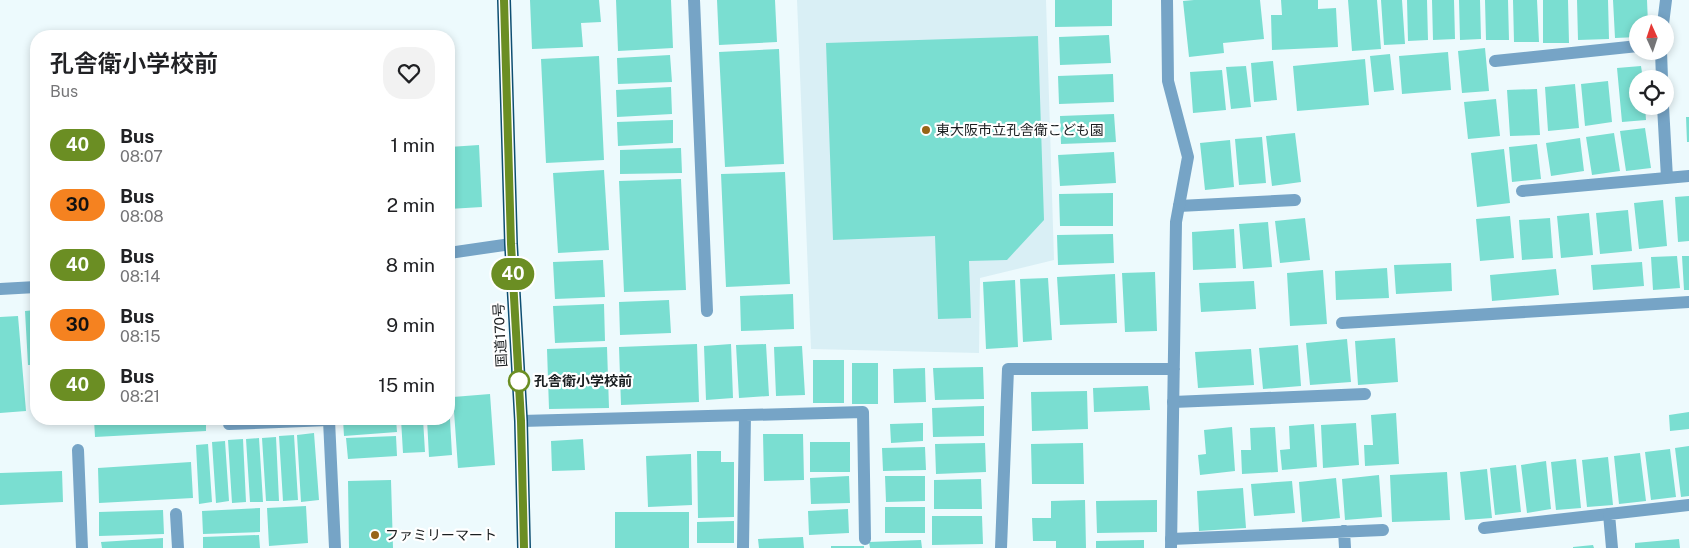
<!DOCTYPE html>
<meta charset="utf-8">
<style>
body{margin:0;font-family:"Public Sans","Noto Sans JP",sans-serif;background:#f2f2f2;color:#202124;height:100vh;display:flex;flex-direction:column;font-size:19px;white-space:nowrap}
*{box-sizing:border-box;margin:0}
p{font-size:16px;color:#757577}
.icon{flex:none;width:28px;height:28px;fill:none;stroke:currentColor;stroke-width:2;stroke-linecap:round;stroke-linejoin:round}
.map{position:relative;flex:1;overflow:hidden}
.drawer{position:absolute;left:30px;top:30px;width:425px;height:395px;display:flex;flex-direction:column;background:#fff;border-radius:20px;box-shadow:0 2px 8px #0003}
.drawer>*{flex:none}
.badge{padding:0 10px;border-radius:16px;font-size:18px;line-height:32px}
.needle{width:32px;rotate:357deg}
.tools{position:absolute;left:1629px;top:15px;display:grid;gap:10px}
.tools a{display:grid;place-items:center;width:45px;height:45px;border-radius:50%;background:#fff;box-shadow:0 2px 8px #0003;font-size:25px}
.map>.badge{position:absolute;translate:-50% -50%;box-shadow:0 0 0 2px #fff}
.round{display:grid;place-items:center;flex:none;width:52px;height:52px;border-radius:20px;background:#f2f2f2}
.head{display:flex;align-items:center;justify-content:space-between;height:85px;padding:0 20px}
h1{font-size:24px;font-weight:600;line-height:38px}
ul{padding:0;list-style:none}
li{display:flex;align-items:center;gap:15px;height:60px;padding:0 20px}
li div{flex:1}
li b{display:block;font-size:19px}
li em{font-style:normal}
li .badge{min-width:55px;font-weight:700;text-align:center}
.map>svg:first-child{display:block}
.built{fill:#d9eff5}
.building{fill:#7aded1}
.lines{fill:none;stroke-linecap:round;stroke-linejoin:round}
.service{stroke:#76a4c6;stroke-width:12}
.minor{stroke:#76a4c6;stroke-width:12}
.trunk{stroke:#0d4e72;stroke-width:14}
.line-casing{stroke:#fff;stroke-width:11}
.line{stroke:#6b8e23;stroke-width:8}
.poi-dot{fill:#976517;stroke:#fff;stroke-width:2}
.stop-dot{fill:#fff;stroke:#6b8e23;stroke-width:2.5}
.labels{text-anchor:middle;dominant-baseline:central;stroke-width:4.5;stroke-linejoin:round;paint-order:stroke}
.poi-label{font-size:14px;fill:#1a1e20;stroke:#fff;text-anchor:start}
.street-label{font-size:14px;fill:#1a1e20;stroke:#fff}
.stop-label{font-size:14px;font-weight:bold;fill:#1a1e20;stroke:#fff;text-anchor:start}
</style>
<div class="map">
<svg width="1689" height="548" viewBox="0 0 1689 548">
<rect width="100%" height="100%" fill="#edfafd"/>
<path class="built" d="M797,0H1046L1054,260L980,278L979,353L811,349Z"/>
<path class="building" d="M530,0H599L601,22L581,23L583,47L532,49Z
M616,0H671L673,48L618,51Z
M717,0H775L777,42L719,45Z
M1055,0H1112V26L1055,27Z
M1194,0H1260L1264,39L1223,43L1224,53L1189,57L1183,1Z
M1281,0H1318V9L1336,8L1338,47L1272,50L1271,15H1282Z
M1348,0H1377L1381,49L1352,51Z
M1381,0H1402L1405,44L1384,45Z
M1407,0H1427L1428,40L1408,41Z
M1432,0H1454L1455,39L1433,40Z
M1459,0H1480L1481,39L1460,40Z
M1485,0H1508L1509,40H1486Z
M1513,0H1537L1539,42H1514Z
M1543,0H1568L1569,43H1543Z
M1577,0H1608L1609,39L1578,40Z
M1613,0H1647L1648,24H1638V37L1615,38Z
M1109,35L1111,63L1060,65L1059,37Z
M1038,36L1044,220L1007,260L969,261L971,318L938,319L935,236L833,240L826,43Z
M1485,48L1489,91L1462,93L1458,51Z
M779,49L784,164L725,167L719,52Z
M1448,52L1451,90L1402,94L1399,56Z
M1390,54L1394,90L1374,92L1370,56Z
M670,55L672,82L618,84L617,58Z
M599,56L604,160L546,163L541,59Z
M1365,59L1369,105L1297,111L1293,66Z
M1273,61L1277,100L1254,102L1251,63Z
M1246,66L1251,107L1231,109L1226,67Z
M1641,66L1643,79H1638V106H1645L1646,120L1622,122L1617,68Z
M1222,70L1226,110L1193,113L1190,72Z
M1113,74L1114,102L1059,104L1058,76Z
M1608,81L1612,122L1585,126L1581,84Z
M1575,84L1579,128L1548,131L1545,87Z
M671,87L672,114L617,117L616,90Z
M1537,89L1540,135L1510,136L1507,90Z
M1496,99L1500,136L1468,139L1464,102Z
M1114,114L1116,142L1061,144L1060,116Z
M1686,117H1689V142H1687Z
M673,120V143L618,146L617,122Z
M1645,128L1651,168L1626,171L1620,131Z
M1295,133L1301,182L1272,186L1266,136Z
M1614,133L1620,171L1592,175L1586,137Z
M1262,137L1266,183L1239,185L1235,139Z
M1580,138L1584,171L1551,176L1546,143Z
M1230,140L1234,187L1205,190L1200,143Z
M1537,144L1541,179L1512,182L1509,147Z
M479,145L482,207L449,209V147Z
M681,148L682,173L620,174V150Z
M1504,149L1510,203L1477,207L1471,153Z
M1114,152L1116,183L1060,186L1058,155Z
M604,170L609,250L558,253L553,173Z
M785,172L790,284L726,287L721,174Z
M681,179L686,290L624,292L619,181Z
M1113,193V226H1060L1059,194Z
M1689,196V241L1678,242L1675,197Z
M1663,200L1667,246L1639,249L1634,203Z
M1628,210L1632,251L1600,254L1596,213Z
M1589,213L1593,255L1561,258L1557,216Z
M1510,216L1514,258L1480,261L1476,219Z
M1305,218L1310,260L1280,263L1275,221Z
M1550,218L1553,258L1522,260L1519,220Z
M1268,222L1272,267L1243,269L1239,224Z
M1234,229L1236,268L1193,270L1192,232Z
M1113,234L1114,263L1058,265L1057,235Z
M1677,256L1680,288L1653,290L1651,257Z
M1682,256H1689V290H1684Z
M603,260L605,297L555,299L553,262Z
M1642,262L1644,286L1593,290L1591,265Z
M1451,263L1452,291L1396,294L1394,265Z
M1387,268L1389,298L1336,300L1335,271Z
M1556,269L1559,295L1492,301L1490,275Z
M1323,270L1327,324L1290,326L1287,273Z
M1155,272L1157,331L1125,332L1122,273Z
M1115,274L1117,323L1060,325L1057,277Z
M1048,278L1052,340L1023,342L1020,279Z
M1015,280L1018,347L986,349L983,282Z
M1254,281L1256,309L1201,312L1199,283Z
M793,294L794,329L741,331L740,296Z
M669,300L671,333L620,335L619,302Z
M604,304L605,341L555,343L553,306Z
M36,310V365H28L25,311Z
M18,316L26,411L0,413V317Z
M1395,338L1398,382L1358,385L1355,341Z
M1347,339L1351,382L1310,385L1306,343Z
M697,344L699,402L621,405L619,347Z
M731,344L733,398L706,400L704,346Z
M766,344L769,396L739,398L736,345Z
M1298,345L1301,386L1263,389L1259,348Z
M802,346L805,395L776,396L774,347Z
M607,347L609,408L549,409L547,349Z
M1251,349L1254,385L1198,388L1195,352Z
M813,360H844V403H813Z
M852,363H878V404H852Z
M983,367L984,399L935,400L933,368Z
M925,368L926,402L894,403L893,369Z
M1148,386L1150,410L1094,412L1093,388Z
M1087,391L1088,429L1032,431L1031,392Z
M490,394L495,465L458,468L453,397Z
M984,406V436L933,437L932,408Z
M1689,412V429L1670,431L1669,415Z
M1396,413L1399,464L1365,466L1364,445H1373L1371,415Z
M94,419H206V431L95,437Z
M343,419H396L397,432L344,436Z
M401,419H423L425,452L403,453Z
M427,419H450L452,455L429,457Z
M923,423V441L891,443L890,424Z
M1356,423L1359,465L1323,468L1321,425Z
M1314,424L1317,467L1282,470L1280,450L1290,449L1289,426Z
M1232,427L1235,471L1200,475L1198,455L1206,454L1204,430Z
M1275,427L1278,472L1242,474L1241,450H1251L1250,428Z
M314,433L319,500L301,502L297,435Z
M763,434H803L804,480L764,481Z
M294,435L298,500L283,501L279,436Z
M396,436L397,456L348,459L346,438Z
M276,437L279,501H266L262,438Z
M259,438L263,502H250L246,439Z
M243,439L246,502L232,503L228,440Z
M583,439L585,470L552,471L551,441Z
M225,441L229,501L216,503L212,442Z
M810,442H850V472H810Z
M985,443L986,472L936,474L935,444Z
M1083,443L1084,484H1032L1031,444Z
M208,444L212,502L199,504L196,445Z
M1689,446V496L1681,497L1675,448Z
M925,447L926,470L883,471L882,448Z
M1670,449L1676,497L1651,500L1645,452Z
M697,451H721V462H734V517L698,518Z
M1640,453L1646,501L1619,504L1614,456Z
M691,454L692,505L648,507L646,456Z
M1608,457L1613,505L1587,507L1582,460Z
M1576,459L1581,508L1556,510L1551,462Z
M1546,461L1551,509L1527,513L1521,465Z
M191,462L193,498L99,503L98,468Z
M1516,465L1521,512L1495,515L1490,468Z
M1487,469L1492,518L1465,520L1460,472Z
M62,471L63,502L0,505V473Z
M1447,472L1450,520L1392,522L1390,475Z
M1379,475L1382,517L1345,520L1342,479Z
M849,476L850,503L811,504L810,478Z
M885,476H925V501L886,502Z
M1336,478L1340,518L1302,522L1299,482Z
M981,479L982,509H934V480Z
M391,480L393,548H349L348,481Z
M1292,481L1295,513L1254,516L1251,484Z
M1243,488L1246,528L1199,531L1197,491Z
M1085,500L1086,548H1056V541H1033L1032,518H1051V501Z
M1157,500V532L1097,533L1096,501Z
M306,506L308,543L269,546L267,508Z
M885,507H925V533H885Z
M260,508V532L203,534L202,511Z
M848,509L849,533L809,535L808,511Z
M163,510L164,534L99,536V512Z
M615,512H689V548H615Z
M932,516H982L983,544L932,545Z
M734,521V543H697V522Z
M259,535L260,548H203V537Z
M803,537L804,548H759L758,539Z
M163,538V548H102L101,542Z
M1679,539L1680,548H1635V543Z
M921,540L922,548H870L869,542Z
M1144,540V548H1096V541Z
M1593,545L1594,548H1573V547Z
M831,546H864V548H831Z"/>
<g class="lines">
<path class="service" d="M694,0L707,311
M1663,24L1666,0
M1661,51L1662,79
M1495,61L1638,46
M1663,106L1667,178
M1522,191L1689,176
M1179,206L1295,200
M1342,323L1689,302
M1173,402L1365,394
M521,421L863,412L865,539
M229,424L329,420L335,548
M78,450L82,548
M176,514L178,548
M1484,528L1609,514
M1344,531L1345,548
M1171,539L1383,530
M743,548L745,415"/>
<path class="minor" d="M1167,0L1168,81L1188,157L1176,222L1171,548
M449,253L511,244
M0,289L36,287
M1001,548L1008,369H1174
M1612,548L1609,514L1689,505"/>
<path class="trunk" d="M504,0L511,244L521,421L524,548"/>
</g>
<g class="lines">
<g class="line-casing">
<path id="line" d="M504,0L511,244L521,421L524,548"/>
</g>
<use href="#line" class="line"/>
</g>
<g class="poi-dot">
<circle cx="926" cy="130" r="5"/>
<circle cx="375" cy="535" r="5"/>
</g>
<circle class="stop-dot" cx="519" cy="381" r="10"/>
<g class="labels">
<g class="poi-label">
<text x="936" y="130">東大阪市立孔舎衛こども園</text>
<text x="385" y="535">ファミリーマート</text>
</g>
<g class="street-label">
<text transform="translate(500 335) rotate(-93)">国道170号</text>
</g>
<g class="stop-label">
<text x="534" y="381">孔舎衛小学校前</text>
</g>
</g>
</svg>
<div class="tools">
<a><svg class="needle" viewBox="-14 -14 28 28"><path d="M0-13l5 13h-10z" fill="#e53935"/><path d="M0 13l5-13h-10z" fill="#757577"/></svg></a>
<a><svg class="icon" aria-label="locate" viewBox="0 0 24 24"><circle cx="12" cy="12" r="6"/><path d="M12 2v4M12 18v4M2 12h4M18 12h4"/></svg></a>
</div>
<b class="badge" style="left:513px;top:274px;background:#6b8e23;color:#fff">40</b>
<section class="drawer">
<div class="head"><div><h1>孔舎衛小学校前</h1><p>Bus</p></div><a class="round"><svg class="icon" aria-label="heart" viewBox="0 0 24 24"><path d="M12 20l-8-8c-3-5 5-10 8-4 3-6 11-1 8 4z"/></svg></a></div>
<ul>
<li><span class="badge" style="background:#6b8e23;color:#fff">40</span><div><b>Bus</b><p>08:07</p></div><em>1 min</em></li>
<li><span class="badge" style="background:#f58220;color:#111">30</span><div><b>Bus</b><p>08:08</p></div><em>2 min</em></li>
<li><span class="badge" style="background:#6b8e23;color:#fff">40</span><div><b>Bus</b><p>08:14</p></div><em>8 min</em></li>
<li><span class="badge" style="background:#f58220;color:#111">30</span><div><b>Bus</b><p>08:15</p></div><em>9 min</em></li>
<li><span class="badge" style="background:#6b8e23;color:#fff">40</span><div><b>Bus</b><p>08:21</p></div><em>15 min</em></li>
</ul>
</section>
</div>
